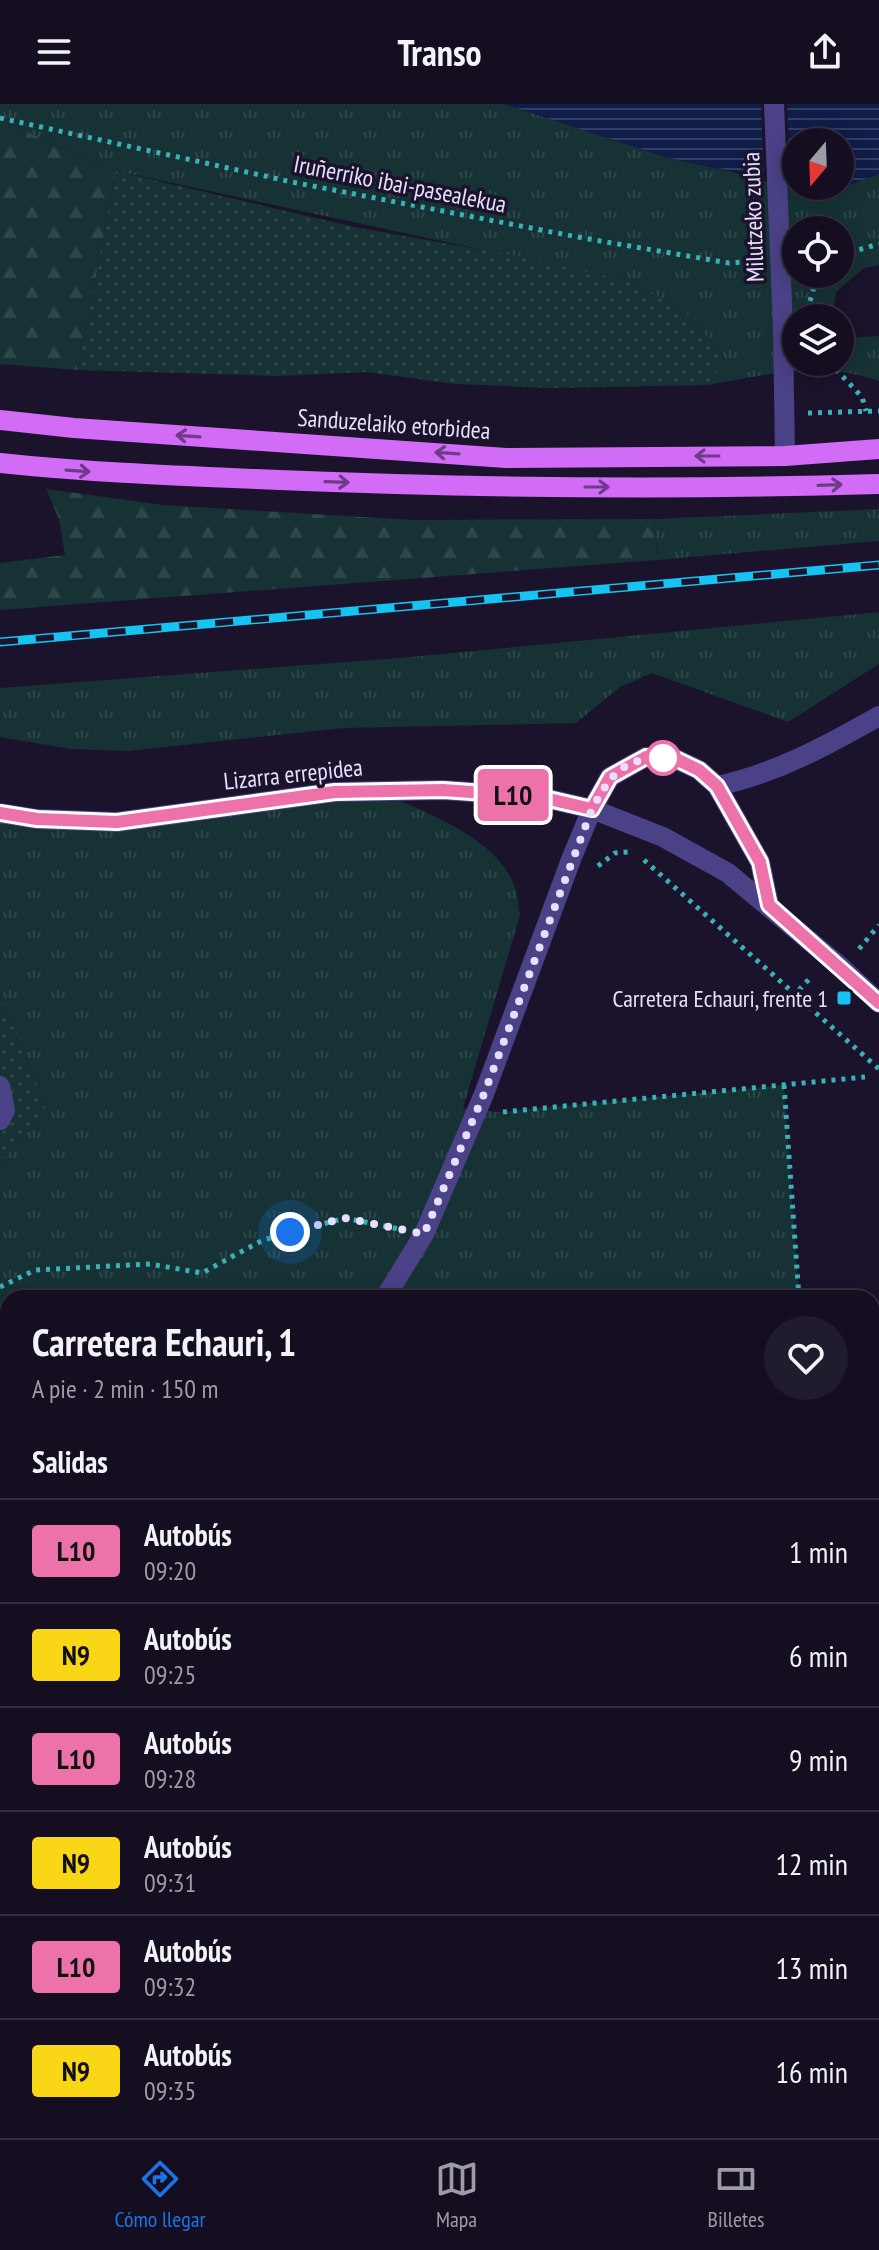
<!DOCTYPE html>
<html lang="es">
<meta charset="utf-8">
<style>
body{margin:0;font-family:"PT Sans Narrow",sans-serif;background:#211c2d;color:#f1f3f6;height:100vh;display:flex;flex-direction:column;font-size:30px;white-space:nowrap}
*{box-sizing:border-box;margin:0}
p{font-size:26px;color:#9d9ca5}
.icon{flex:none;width:44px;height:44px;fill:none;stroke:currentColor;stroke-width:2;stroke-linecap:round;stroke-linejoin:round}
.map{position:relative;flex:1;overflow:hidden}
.panel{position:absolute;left:0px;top:1186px;width:880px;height:848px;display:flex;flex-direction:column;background:#140e20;border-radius:24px 24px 0 0;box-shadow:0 4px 20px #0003,0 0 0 2px #332e3e}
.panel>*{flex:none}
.badge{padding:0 16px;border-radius:6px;font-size:28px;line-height:52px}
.needle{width:52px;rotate:199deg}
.buttons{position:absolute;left:782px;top:24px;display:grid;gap:16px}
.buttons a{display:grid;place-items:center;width:72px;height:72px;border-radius:50%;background:#140e20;box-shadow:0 4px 20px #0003,0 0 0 2px #332e3e;font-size:40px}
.you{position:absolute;width:40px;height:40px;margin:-20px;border:6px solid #fff;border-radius:50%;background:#1a73e8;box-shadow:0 0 0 12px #1a73e833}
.map>.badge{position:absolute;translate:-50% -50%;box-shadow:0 0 0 4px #fff}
h2{padding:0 32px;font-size:30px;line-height:72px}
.round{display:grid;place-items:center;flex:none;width:84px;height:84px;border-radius:42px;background:#211c2d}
.head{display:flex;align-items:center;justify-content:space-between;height:136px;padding:0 32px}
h1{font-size:38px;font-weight:700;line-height:60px}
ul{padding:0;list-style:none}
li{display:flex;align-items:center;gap:24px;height:104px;padding:0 32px;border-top:2px solid #332e3e}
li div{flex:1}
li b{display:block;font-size:30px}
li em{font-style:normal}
li .badge{min-width:88px;font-weight:700;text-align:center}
header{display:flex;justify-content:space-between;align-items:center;height:104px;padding:0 32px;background:#140e20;font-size:36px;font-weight:700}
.menu{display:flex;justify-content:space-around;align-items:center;height:112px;border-top:2px solid #332e3e;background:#140e20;font-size:22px;color:#9d9ca5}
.menu a{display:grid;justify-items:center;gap:4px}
.menu .current{color:#1a73e8}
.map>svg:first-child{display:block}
.grass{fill:url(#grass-tufts);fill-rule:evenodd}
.forest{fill:url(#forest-firs)}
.garden{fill:url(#garden-dots)}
.water{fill:url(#water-rules)}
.pier{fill:#1a132b}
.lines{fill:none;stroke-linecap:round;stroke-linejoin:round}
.path{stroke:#38b1b8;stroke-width:5;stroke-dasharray:4 6;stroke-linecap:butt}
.minor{stroke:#4b4187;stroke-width:20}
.major{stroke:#d26cf7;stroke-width:20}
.rail-casing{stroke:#16c4f2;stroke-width:9}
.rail{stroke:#1a132b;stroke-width:6;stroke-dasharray:18;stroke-linecap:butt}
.minor-bridge{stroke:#4b4187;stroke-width:20}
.oneway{stroke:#6d3b87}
.line-casing{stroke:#fff;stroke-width:18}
.line{stroke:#ed72aa;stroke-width:12}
.walk{stroke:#e6dffd;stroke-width:8;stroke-dasharray:0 14.4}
.stop-dot{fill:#fff;stroke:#ed72aa;stroke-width:4}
.poi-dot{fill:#16c4f2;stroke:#1a132b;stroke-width:3}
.labels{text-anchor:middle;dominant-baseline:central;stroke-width:7;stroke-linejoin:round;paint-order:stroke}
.street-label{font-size:24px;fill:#e6dffd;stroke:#1a132b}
.poi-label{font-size:24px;fill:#e6dffd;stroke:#1a132b;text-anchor:end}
</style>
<header><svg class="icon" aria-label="menu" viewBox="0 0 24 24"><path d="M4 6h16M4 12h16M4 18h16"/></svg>Transo<svg class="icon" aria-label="share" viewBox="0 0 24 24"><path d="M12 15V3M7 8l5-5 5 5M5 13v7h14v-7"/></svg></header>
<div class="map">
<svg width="879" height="2034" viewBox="0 0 879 2034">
<defs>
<pattern id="grass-tufts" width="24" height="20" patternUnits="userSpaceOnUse" patternTransform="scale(2)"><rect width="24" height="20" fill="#163235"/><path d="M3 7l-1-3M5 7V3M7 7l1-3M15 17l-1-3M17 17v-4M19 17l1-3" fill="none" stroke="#2d4649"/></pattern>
<pattern id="forest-firs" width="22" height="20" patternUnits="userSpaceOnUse" patternTransform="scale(2)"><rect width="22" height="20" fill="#163235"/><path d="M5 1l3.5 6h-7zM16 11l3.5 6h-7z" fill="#2d4649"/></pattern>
<pattern id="garden-dots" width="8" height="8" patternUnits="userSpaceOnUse" patternTransform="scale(2)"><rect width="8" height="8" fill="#163235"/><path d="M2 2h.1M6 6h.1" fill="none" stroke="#2d4649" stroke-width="1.8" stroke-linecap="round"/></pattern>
<pattern id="water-rules" width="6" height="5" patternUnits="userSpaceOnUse" patternTransform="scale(2)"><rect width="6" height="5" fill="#0f1d48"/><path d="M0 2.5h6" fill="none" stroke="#323d63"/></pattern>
</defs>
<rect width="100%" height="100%" fill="#1a132b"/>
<path class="grass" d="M0,0H504L669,54L796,82L831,87L879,70V161L864,164L836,188L832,214H796V258H840V231L844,234L879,232V277C821,257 768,270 709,281L724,253L682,204L628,177L116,67L0,16ZM796,126H840V170H796Z
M879,405V437L657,456L655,415Z
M879,508V560L788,618L652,569L620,583L576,619L343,624L128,647L72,645L0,633V584L400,554Z
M374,686C418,705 496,732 514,781C518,790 518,802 520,811L463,1004L498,1008L784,981L799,1194H8V1584L0,1591V1060L46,1002L0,892V700L117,718Z"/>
<path class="forest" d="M0,16L116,67L78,266L0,260Z
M46,385L163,401L413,416L655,415L657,456L0,506V459L65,451L59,415Z"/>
<path class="garden" d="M116,67L354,123L522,153L628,177L682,204L724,253L709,281L550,284L455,280L367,268L277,272L78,266Z
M0,892L46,1002L0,1060Z"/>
<path class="water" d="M504,0H879V70L831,87L806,82H840V38H796V80L669,54Z"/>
<path class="pier" d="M761,0H787L791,83L764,77Z"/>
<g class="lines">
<path class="path" d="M0,14L292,78L583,134L729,159L757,157
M840,151L879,140
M810,197L818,170
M829,258L862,293L866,307
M808,309L879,307
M644,756L879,965
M598,762L615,749L628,748
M859,845L879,821
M799,886L812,872
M784,981L799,1194
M503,1008L865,973
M0,1183L35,1166L150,1160L202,1169L263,1136L345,1114L399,1125"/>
<path class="minor" d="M783,225L785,352
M717,682C775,670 828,641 879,612
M0,709L37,715L117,718L335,688L443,686L540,693L592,705L663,733L728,769L842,864L879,899
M0,982L5,1006L0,1016
M385,1194L424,1130L484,990L572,753L592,705L610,673L646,653L676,655L699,666L717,682L760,758L769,801
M872,1465L873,1463
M0,1591L8,1584"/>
<path class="major" d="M0,316L74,324L506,354L785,352L879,345
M0,359C93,369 185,372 279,376C478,384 679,386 879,380"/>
<g class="rail-casing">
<path id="rail" d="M0,538L879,461"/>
</g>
<use href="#rail" class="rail"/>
<path class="minor-bridge" d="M774,0L783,225"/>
</g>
<defs><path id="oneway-shaft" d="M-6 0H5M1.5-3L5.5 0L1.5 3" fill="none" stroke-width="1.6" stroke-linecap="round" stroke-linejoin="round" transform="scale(2)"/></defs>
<g class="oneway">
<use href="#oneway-shaft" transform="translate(188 332) rotate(-176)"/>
<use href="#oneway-shaft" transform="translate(447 349) rotate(-176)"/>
<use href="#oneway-shaft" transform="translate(707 352) rotate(180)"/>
<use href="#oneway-shaft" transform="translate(78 367) rotate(4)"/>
<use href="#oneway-shaft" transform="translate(337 378) rotate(2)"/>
<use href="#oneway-shaft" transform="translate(830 381) rotate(-2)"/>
<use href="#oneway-shaft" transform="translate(597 383)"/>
</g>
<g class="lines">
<g class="line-casing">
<path id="line" d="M0,709L37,715L117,718L335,688L443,686L540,693L592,705L610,673L646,653L676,655L699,666L717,682L760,758L769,801L879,899"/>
</g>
<use href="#line" class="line"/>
<path class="walk" d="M290,1128L345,1114L424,1130L484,990L592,705C615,663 626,652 676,655L663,654"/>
</g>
<circle class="stop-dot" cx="663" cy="654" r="16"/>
<rect class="poi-dot" x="836" y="886" width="16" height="16" rx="4"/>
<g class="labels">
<g class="street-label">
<text transform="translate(400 80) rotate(11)">Iruñerriko ibai-pasealekua</text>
<text transform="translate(753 113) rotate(-92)">Milutzeko zubia</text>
<text transform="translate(394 320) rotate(4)">Sanduzelaiko etorbidea</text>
<text transform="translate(293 670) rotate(-6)">Lizarra errepidea</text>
</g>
<g class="poi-label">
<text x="828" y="894">Carretera Echauri, frente 1</text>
</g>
</g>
</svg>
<div class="buttons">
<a><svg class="needle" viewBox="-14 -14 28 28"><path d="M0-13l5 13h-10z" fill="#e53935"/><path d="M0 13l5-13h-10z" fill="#9d9ca5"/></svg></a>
<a><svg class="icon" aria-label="locate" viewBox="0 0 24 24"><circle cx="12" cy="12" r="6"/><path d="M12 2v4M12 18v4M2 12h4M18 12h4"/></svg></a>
<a><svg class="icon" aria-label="layers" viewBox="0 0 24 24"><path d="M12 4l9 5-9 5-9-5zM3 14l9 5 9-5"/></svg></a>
</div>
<div class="you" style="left:290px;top:1128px"></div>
<b class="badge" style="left:513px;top:691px;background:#ed72aa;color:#111">L10</b>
<section class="panel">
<div class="head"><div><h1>Carretera Echauri, 1</h1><p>A pie · 2 min · 150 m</p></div><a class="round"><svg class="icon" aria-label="heart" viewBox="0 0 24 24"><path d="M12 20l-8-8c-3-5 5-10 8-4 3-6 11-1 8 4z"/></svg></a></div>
<h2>Salidas</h2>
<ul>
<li><span class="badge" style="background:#ed72aa;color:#111">L10</span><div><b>Autobús</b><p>09:20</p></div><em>1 min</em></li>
<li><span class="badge" style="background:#f9d616;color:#111">N9</span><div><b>Autobús</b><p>09:25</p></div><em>6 min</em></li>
<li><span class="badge" style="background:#ed72aa;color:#111">L10</span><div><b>Autobús</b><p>09:28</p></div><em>9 min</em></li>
<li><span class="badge" style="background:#f9d616;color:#111">N9</span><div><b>Autobús</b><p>09:31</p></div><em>12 min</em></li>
<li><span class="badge" style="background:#ed72aa;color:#111">L10</span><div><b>Autobús</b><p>09:32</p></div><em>13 min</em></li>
<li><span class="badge" style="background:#f9d616;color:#111">N9</span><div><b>Autobús</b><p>09:35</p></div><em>16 min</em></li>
</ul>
</section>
</div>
<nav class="menu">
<a class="current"><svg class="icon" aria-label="directions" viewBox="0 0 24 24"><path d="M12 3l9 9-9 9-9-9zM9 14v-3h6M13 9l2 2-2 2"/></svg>Cómo llegar</a>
<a><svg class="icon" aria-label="map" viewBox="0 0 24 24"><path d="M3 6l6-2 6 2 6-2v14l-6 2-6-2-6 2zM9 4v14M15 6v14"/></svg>Mapa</a>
<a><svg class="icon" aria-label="tickets" viewBox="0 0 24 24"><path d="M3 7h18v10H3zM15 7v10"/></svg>Billetes</a>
</nav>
